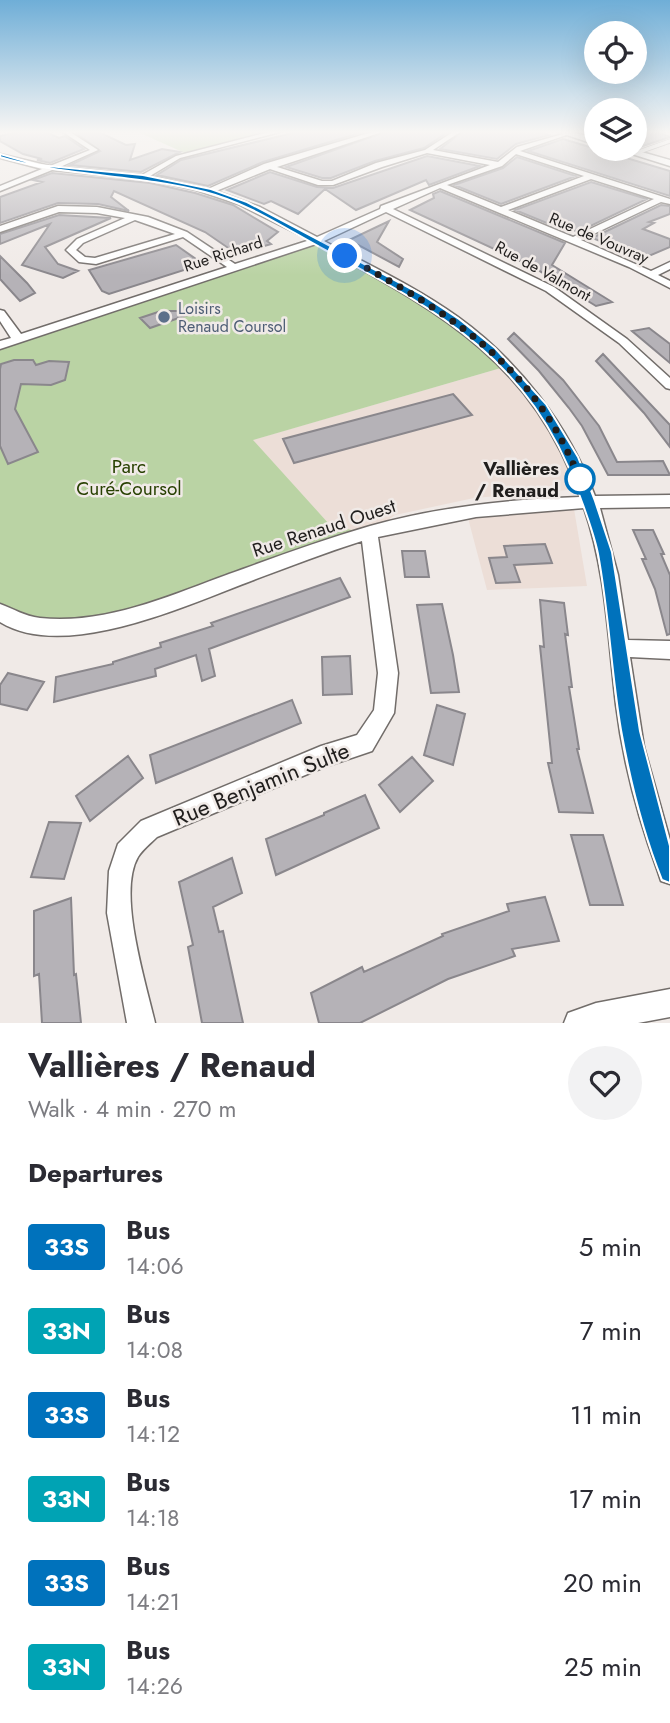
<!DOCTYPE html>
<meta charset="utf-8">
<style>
body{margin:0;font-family:Jost,sans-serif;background:#f2f2f3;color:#2b2b33;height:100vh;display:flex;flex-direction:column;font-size:26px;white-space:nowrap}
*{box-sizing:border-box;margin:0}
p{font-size:23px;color:#7c7c81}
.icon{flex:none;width:38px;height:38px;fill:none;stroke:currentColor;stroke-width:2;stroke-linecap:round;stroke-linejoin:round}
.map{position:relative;height:1023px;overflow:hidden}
.details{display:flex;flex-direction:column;background:#fff;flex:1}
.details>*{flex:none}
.badge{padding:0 14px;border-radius:5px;font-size:24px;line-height:46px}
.tools{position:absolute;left:584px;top:21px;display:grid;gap:14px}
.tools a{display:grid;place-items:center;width:63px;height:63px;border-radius:50%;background:#fff;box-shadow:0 7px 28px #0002;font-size:35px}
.you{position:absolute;width:35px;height:35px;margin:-18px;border:5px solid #fff;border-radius:50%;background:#1a73e8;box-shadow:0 0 0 10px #1a73e833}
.map>.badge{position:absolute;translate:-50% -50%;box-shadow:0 0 0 4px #fff}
h2{padding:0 28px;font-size:26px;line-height:63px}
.round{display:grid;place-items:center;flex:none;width:74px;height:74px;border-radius:37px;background:#f2f2f3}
.summary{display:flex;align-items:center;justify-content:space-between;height:119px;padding:0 28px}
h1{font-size:33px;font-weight:700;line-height:52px}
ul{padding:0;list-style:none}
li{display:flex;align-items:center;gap:21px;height:84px;padding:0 28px}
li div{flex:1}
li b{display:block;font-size:26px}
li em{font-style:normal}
li .badge{min-width:77px;font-weight:700;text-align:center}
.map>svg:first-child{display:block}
.built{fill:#ecded7}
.green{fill:#bad3a4}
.building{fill:#b5b2b7;stroke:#8a878c;stroke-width:2}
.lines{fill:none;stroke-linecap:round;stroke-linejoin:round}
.lane-casing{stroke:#726d6a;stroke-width:5}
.street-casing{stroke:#726d6a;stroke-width:3}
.secondary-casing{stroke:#726d6a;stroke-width:3}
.lane{stroke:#fff;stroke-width:3.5}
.street{fill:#fff;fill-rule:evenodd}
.secondary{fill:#fff;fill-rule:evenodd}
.line{fill:#0072bc;stroke:#fff;stroke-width:2}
.walk{stroke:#201e1d;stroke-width:7;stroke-dasharray:0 12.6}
.service-dot{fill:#5c6f8a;stroke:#f0eae7;stroke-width:2.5}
.stop-dot{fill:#fff;stroke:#0072bc;stroke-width:3.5}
.labels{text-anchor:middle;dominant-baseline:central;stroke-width:5;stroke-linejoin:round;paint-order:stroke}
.far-street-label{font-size:16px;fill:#201e1d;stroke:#f0eae7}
.far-service-label{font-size:16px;fill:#4e5e75;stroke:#f0eae7;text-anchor:start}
.park-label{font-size:19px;fill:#274001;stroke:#f0eae7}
.stop-label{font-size:19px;font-weight:bold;fill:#201e1d;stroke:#f0eae7;text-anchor:end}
.street-label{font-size:19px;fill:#201e1d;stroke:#f0eae7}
.near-street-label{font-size:23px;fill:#201e1d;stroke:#f0eae7}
</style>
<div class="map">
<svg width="670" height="1023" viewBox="0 0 670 1023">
<rect width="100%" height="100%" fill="#f0eae7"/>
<path class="built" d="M501,368L532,406L558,445L579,489L474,498L395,515L369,534L330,525L252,440Z
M574,509L587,586L487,590L468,518Z"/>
<path class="green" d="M138,132H279L187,154Z
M316,241L456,321L501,368L253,440L330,525L369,534L111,621L64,627L0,612V345Z"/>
<path class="building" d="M18,132H46L59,138L65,136L84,149L50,163L37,160L42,159L23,154L0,141V136Z
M84,132L101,133L126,145L135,144L130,160L162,149L180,152L141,172L70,165L100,151L77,134Z
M297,132H363L263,162L208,186L157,175L181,160Z
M385,132H448L424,148L375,161L331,178H322L286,167Z
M462,132H538L549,135L516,144L497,159L440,149Z
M635,132H658L670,137L637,148Z
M563,139L670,171V196L528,151Z
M427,156L480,166L429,185L426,180L356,210L325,189L298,214L271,201L264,204L227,190L270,172L317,187L333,188Z
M517,157L576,176L501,204L454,185L503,168Z
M52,173L150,183L195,193L233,205L278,232L267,241L271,244L237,254L205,232L114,191L111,197L129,211L98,204L58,203L0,223V197L42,182L33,180Z
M591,182L647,199L578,232L551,221L549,224L515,210Z
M440,191L565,243L552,265L612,302L596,306L533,267L410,210L434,198L433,194Z
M661,205L670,206V214L649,222L654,223L643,229L670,239V247L644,258L592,238Z
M59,215L111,218L45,247L58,264L78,271L63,278L22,265L50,224L0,244V234Z
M389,221L377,242L403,259L399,267L349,240Z
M176,245L203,264L109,294L102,291L89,270Z
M0,256L27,283L35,293L20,301L0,279Z
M161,311H193V313L150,328L140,318Z
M649,328L670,344V363L632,331Z
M514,333L563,380L599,426L617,462L663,461L670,475H608L582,426L569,408L539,371L508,339Z
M603,354L670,425V447L644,413L596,361Z
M14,360H33L36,365L49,361L69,362L65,380L51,385L21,384L15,409L38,452L8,464L0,446V369L1,364Z
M453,394L472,415L294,463L283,439Z
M633,530H653L664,554H661L670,575V634L667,635L655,589L642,559H646Z
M545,544L552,563L514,565L520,582L496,583L489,558L507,557L504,546Z
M402,551H425L429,577H405Z
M340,578L350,597L209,649L215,676L202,681L196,655L155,669L156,676L54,702L56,677L113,664V662L161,647L160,643L213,626L211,623Z
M540,600L564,603L568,635L565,634L572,687H569L579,749H577L593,813L559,812L548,763H552L540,646L544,647Z
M442,604L453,655L459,692L431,693L417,605Z
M350,656L352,694L323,695L322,657Z
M8,673L44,682L27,710L0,704V685Z
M292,700L301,723L156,783L150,755Z
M437,705L465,714L453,765L424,755Z
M128,756L143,778L90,821L76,796Z
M412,757L433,781L400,812L379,785Z
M365,795L379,828L276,875L266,839L324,815V813Z
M49,822L81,823L64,879L31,877Z
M571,835H603L623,905H590Z
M232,858L242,893L213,907L219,932L223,931L243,1023H202L188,947L193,945L179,882Z
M545,897L559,941L512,949L515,956L448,979L360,1023H319L311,993L362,967L364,972L443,936L442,934L509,911L507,904Z
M71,898L74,975L76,974L81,1023H42L39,974L34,976V911Z"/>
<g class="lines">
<g class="lane-casing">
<path id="lane" d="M636,153L670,141"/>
</g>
<g class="street-casing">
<path id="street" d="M63,132H70L98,150L60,167L142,175L176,156L269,132H280L180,158L150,176L208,189L264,164L372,132H382L277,167L322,181H332L376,163L425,150L453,132H460L433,150L498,162L517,147L570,132L569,134L520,151L670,199V204L661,202L581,240L651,271L670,262V269L658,275L670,281V288L629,267L440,188L393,209L554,287L627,339L670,378V389L666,388L619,343L546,291L386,212L324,241C369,265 416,287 458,317C519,361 569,426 595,496L670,495V507L600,508L618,575L628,640L670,641V659L630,657L644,747L670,840V884L661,881L658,872C638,818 623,762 616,705C608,639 606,571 584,508L476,517L378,537L398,673L394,713L372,751L322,768L157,837C151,843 143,849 138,857C117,893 146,983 155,1023H127L107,913L109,871L118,844L141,821L321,746L357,735L374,710L378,673L362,541C324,553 288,567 251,581C187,605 65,662 0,622V604C14,609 24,616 40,618C105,625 169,596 229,574C276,557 322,540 370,526C438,507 510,499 580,497C532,359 435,310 316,244L0,349V341L11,338L0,321V310L4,311L21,334L227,267L183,237L96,264L79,262L66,250L77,239L125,218L97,213L59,212L0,232V226L58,206L97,207L148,217L187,232L235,264L310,240L238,204L196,190L150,180L52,170L0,191V186L42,169L0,158V154L50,166L90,150ZM427,153L490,165L381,206L380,209L317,237L260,207L216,191L270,169L318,185H333L382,167ZM516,154L584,176L501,207L447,185L502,166ZM591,179L654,199L573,237L508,210ZM135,220L175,234L95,258L85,257L76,250L83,243Z
M670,989V1017L638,1023H564L568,1013L596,1003Z"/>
</g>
<g class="secondary-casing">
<path id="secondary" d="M558,132H573L597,139V145Z
M616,149H631L670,160V166Z"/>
</g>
<use href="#lane" class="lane"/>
<use href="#street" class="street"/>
<use href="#secondary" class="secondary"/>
</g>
<linearGradient id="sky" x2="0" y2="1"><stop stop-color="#6faed7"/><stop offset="0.48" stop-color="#f8f6f4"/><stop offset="1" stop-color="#f8f6f4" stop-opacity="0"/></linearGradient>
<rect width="670" height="275" fill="url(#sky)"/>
<path class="line" d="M0,154L38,165L143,175L211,189L247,202L421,294L459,319L495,348L546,404L578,457L595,501L612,552L640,731L670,846V883L662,880C643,833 630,780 621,730C611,672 609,613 598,554C594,533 585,511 578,491C530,360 441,312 325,250C286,229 248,203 205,192C137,174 65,177 0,157Z"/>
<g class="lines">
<path class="walk" d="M345,256C451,314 539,367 582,486L580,479"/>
</g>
<circle class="service-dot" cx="164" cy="317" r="7"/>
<circle class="stop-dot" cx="580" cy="479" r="14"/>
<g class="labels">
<g class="far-street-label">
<text transform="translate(599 238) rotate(23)">Rue de Vouvray</text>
<text transform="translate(223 254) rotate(-18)">Rue Richard</text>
<text transform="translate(543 271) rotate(29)">Rue de Valmont</text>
</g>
<g class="far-service-label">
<text x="178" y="308">Loisirs<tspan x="178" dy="18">Renaud Coursol</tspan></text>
</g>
<g class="park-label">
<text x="129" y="466">Parc<tspan x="129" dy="22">Curé-Coursol</tspan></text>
</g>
<g class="stop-label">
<text x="559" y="468">Vallières<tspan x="559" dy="22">/ Renaud</tspan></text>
</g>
<g class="street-label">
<text transform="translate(324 528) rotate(-18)">Rue Renaud Ouest</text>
</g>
<g class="near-street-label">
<text transform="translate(261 784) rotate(-22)">Rue Benjamin Sulte</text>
</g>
</g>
</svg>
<div class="tools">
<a><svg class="icon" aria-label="locate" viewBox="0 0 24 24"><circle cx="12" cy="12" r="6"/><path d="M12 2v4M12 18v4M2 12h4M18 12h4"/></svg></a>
<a><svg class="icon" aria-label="layers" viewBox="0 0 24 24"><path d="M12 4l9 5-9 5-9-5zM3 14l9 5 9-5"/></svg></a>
</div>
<div class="you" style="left:345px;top:256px"></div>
</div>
<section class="details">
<div class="summary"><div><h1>Vallières / Renaud</h1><p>Walk · 4 min · 270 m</p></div><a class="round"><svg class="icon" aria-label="heart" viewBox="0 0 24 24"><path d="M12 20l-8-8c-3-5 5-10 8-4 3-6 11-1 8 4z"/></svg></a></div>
<h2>Departures</h2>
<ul>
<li><span class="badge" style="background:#0072bc;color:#fff">33S</span><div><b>Bus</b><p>14:06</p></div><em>5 min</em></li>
<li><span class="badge" style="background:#00a3b4;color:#fff">33N</span><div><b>Bus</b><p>14:08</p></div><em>7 min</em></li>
<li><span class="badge" style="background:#0072bc;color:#fff">33S</span><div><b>Bus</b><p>14:12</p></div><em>11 min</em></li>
<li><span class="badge" style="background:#00a3b4;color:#fff">33N</span><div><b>Bus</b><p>14:18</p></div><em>17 min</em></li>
<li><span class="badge" style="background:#0072bc;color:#fff">33S</span><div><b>Bus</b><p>14:21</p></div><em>20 min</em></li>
<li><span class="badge" style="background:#00a3b4;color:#fff">33N</span><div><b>Bus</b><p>14:26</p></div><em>25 min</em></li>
</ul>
</section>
